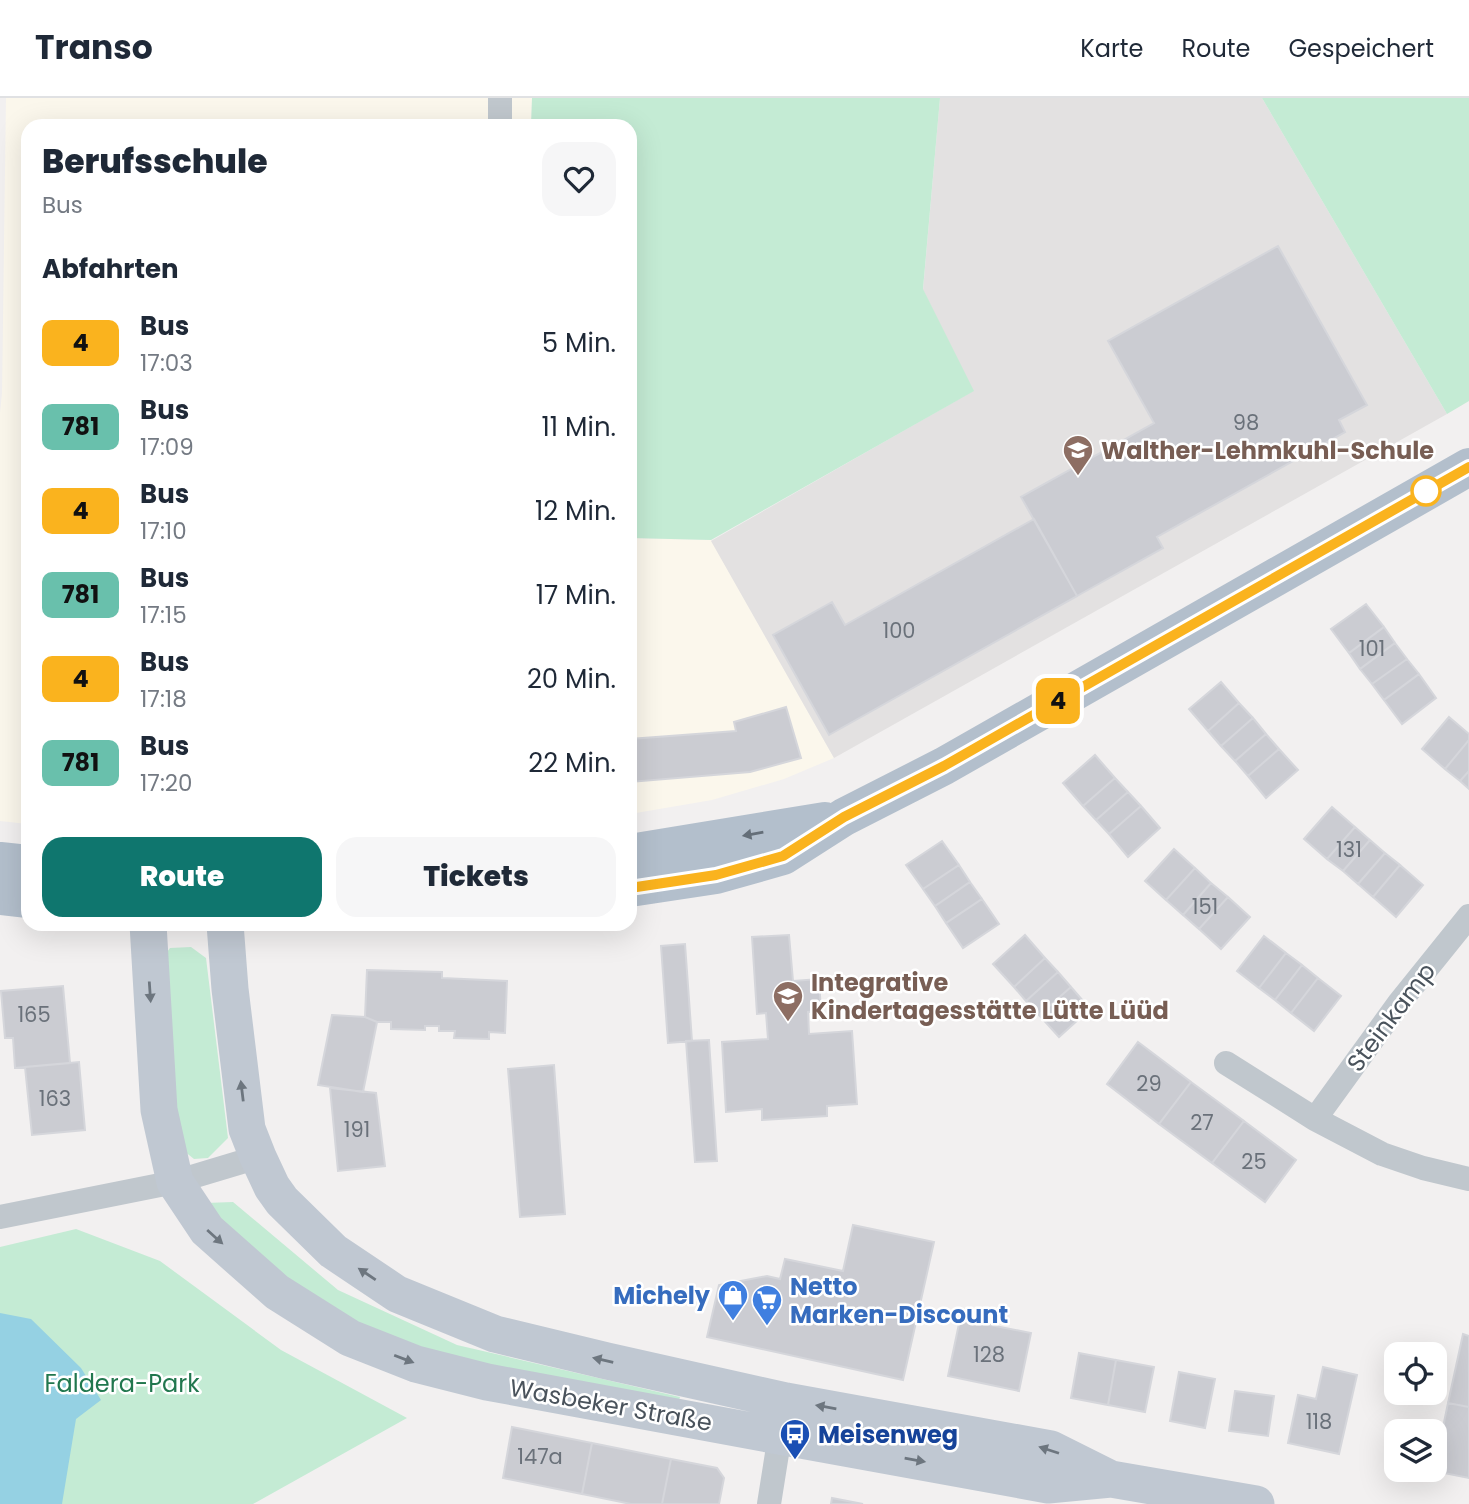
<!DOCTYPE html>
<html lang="de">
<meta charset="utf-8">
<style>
body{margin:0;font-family:Poppins,sans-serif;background:#f6f6f7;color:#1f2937;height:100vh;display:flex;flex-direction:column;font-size:26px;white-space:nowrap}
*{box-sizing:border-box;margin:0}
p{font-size:23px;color:#747a83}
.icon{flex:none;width:38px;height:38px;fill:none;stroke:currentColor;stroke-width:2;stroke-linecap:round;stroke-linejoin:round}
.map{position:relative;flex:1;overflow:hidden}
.details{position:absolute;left:21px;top:21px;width:616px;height:812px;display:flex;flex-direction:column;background:#fff;border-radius:21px;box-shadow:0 7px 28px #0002}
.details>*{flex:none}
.badge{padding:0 14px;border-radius:10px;font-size:24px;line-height:46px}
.buttons{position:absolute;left:1384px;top:1244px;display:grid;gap:14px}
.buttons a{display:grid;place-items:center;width:63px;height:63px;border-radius:14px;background:#fff;box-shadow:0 7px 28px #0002;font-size:35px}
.map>.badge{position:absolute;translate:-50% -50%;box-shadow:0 0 0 4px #fff}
h2{padding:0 21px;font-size:26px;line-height:63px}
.round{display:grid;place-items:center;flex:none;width:74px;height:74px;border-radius:21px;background:#f6f6f7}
.head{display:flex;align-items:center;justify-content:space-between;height:119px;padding:0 21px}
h1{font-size:33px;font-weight:800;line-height:52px}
.button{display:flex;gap:14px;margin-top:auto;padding:14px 21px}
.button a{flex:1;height:80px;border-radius:21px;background:#0f766e;color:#fff;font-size:28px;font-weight:800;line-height:80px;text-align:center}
.button a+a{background:#f6f6f7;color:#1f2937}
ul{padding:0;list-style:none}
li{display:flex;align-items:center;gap:21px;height:84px;padding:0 21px}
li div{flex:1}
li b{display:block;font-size:26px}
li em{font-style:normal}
li .badge{min-width:77px;font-weight:700;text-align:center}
header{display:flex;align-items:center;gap:42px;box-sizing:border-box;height:98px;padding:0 35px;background:#fff;border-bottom:2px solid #e0e1e3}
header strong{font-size:33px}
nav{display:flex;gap:38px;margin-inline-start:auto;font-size:24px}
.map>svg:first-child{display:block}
.commercial{fill:#fbf7ec}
.education{fill:#e3e1e1}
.green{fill:#c4ebd4}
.water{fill:#95d1e3}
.building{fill:#cbccd2;stroke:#d5d6db;stroke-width:2}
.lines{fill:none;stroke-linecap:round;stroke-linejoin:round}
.street{stroke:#c0c7cd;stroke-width:24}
.secondary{stroke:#c0c8d2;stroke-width:37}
.primary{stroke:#b3bfcc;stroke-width:38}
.oneway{fill:#646e78}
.oneway2{fill:#6d767f}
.line-casing{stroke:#fff;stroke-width:16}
.line{stroke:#fab31e;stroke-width:10}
.stop-dot{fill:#fff;stroke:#fab31e;stroke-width:3.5}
.labels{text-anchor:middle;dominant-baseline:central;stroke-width:5;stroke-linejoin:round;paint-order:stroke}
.number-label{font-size:21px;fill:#6a717a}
.education-label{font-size:24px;font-weight:bold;fill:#785e54;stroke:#fff;text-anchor:start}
.street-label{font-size:24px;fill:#4a535c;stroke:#fff}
.shop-label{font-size:24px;font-weight:bold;fill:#366cbe;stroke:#fff;text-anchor:start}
.park-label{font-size:24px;fill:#21774e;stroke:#fff}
.transit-label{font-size:24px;font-weight:bold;fill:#164399;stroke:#fff;text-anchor:start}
</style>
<header>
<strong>Transo</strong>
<nav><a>Karte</a><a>Route</a><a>Gespeichert</a></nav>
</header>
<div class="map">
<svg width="1469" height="1406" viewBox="0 0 1469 1406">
<rect width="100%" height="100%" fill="#f2f0f0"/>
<path class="commercial" d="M6,0H532L531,28H28V726L0,723V315L2,295Z
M630,440L711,442L834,660L784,681L712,702L630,716Z"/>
<path class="education" d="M940,0H1262L1447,316L834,660L711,443L973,293L923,192Z"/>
<path class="green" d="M532,0H940L923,191L974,293L711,442L630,440V28H531Z
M1262,0H1469V303L1447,316Z
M191,849L206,860L228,1040L208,1060L194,1061L184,1053L170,979L162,861L170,850Z
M233,1104L338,1192L457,1247L680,1299L677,1308L450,1263L367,1237L296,1195L205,1105Z
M76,1131L160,1163L281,1252L407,1320L253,1406H0V1149Z"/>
<path class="water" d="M0,1215L31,1221L81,1270L101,1302L76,1321L62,1406H0Z"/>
<path class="building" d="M1278,148L1367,307L1339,322L1345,334L1157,439L1163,450L1077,498L1021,399L1154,325L1108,243Z
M1034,421L1077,498L829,637L773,537L832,504L845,527Z
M1366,506L1384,529L1349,555L1331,531Z
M1384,529L1395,545L1360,571L1349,555Z
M1395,545L1407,561L1372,586L1360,571Z
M1407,561L1419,576L1384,602L1372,586Z
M1419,576L1436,600L1402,626L1384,602Z
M1221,584L1239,605L1208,633L1189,611Z
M1239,605L1253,620L1221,648L1208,633Z
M786,609L801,660L750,674L630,684V641L736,633L734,624Z
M1449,619L1469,636V642L1445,671L1422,651Z
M1253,620L1266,636L1235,663L1221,648Z
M1266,636L1279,651L1248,678L1235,663Z
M1469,642V673L1460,683L1445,671Z
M1279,651L1298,672L1266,700L1248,678Z
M1095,657L1115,680L1083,708L1063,685Z
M28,669V702L24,701Z
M1469,673V691L1460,683Z
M1115,680L1128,694L1096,722L1083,708Z
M1128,694L1141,708L1109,736L1096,722Z
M1141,708L1160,730L1128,759L1109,736Z
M1332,709L1355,729L1327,761L1304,741Z
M1355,729L1370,742L1343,773L1327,761Z
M1370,742L1385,755L1358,786L1343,773Z
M942,743L959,767L923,791L906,767Z
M1174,751L1195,770L1166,802L1145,783Z
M1385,755L1400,767L1373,799L1358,786Z
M959,767L970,784L935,808L923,791Z
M1400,767L1423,787L1396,819L1373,799Z
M1195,770L1211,785L1183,817L1166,802Z
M970,784L982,801L946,825L935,808Z
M1211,785L1228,799L1199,831L1183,817Z
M1228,799L1250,819L1221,851L1199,831Z
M982,801L999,826L963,850L946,825Z
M789,837L793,883L819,881L821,913L808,914L809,936L852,933L857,1006L827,1008V1018L762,1022V1011L726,1014L722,944L768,941L766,915L757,916L752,839Z
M1025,837L1045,860L1014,889L993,866Z
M1264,838L1286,855L1259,890L1237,873Z
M685,846L692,943L668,945L661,848Z
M1286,855L1302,867L1275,902L1259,890Z
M1045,860L1058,874L1026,903L1014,889Z
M1302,867L1318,880L1291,915L1275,902Z
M367,872L442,874V880L507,883L505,935L489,934V941L454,940L455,933H439V928H425V932L391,931V924H377L365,919Z
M1058,874L1071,889L1039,917L1026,903Z
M1318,880L1341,898L1314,933L1291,915Z
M63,888L70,965L15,970L13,940H5L1,893Z
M1071,889L1090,911L1059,939L1039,917Z
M332,917L365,919L377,924L363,994L318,987Z
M709,942L717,1063L695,1064L686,943Z
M1138,944L1191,984L1159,1026L1107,986Z
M79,964L85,1032L32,1037L25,969Z
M554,967L565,1116L520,1119L508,971Z
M1191,984L1244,1023L1212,1065L1159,1026Z
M330,990L376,995L385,1068L338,1073Z
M1244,1023L1296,1062L1265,1104L1212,1065Z
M853,1127L934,1144L903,1282L707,1239L719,1187L767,1178L780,1181L785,1161L843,1173Z
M960,1221L1031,1235L1019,1293L948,1278Z
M1463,1236L1469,1238V1309L1448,1305Z
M1079,1255L1116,1262L1108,1307L1071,1300Z
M1116,1262L1154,1269L1145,1314L1108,1307Z
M1323,1269L1357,1277L1339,1356L1288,1345L1298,1297L1316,1301Z
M1179,1274L1215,1281L1205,1330L1170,1323Z
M1235,1293L1274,1298L1268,1338L1229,1333Z
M1448,1305L1469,1309V1380L1434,1373Z
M512,1329L592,1345L582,1396L503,1380Z
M592,1345L671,1361L662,1406H631L582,1396Z
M671,1361L717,1370L724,1380L719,1406H662Z
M832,1400L863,1406H831Z"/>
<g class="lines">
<path class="street" d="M500,0V28
M1469,818L1399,905L1315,1021L1382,1056L1423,1070L1469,1081
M1226,965L1315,1021
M0,1119L175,1084L258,1059
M769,1406L782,1324"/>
<path class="secondary" d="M148,826L159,1012L175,1084L207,1132L277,1194L350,1240L416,1266L487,1284L779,1338L1048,1387L1111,1381L1256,1406
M225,826L230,891L247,1031L258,1059L272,1089L282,1103L333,1153L397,1196L495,1236L607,1263L786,1303L1051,1351L1111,1381"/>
<path class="primary" d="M630,755L825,723
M0,763L28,766
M630,790L716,777L783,758L844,719L944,668L1469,369
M0,798L28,801"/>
</g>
<defs><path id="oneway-solid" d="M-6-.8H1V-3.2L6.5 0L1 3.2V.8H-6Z" transform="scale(1.75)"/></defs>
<use class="oneway" href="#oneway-solid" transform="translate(753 736) rotate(170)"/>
<g class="oneway2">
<use href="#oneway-solid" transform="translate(150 894) rotate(86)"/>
<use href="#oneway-solid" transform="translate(242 993) rotate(-97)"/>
<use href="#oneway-solid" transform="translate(215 1139) rotate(42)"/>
<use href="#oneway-solid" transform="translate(367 1176) rotate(-146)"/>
<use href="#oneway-solid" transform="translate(404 1261) rotate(21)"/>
<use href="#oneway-solid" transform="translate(603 1262) rotate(-167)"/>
<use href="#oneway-solid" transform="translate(826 1309) rotate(-170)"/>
<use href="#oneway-solid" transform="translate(1049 1352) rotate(-162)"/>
<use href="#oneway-solid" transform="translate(915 1362) rotate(10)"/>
</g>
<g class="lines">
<g class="line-casing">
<path id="line" d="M630,790L716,777L783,758L844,719L944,668L1469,369"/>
</g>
<use href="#line" class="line"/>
</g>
<defs>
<g id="school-pin" transform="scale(1.575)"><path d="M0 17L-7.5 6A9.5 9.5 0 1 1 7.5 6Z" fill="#8d6e63" stroke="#fff"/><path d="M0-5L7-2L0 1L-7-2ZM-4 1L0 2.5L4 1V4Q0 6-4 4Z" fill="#fff"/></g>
<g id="shop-pin" transform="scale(1.575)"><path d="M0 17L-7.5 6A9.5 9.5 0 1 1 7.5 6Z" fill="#3f7fe0" stroke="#fff"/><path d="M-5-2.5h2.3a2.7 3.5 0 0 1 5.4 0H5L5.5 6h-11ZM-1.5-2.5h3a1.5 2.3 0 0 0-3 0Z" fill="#fff"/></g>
<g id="supermarket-pin" transform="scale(1.575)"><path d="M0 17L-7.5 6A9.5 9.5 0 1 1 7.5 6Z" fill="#3f7fe0" stroke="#fff"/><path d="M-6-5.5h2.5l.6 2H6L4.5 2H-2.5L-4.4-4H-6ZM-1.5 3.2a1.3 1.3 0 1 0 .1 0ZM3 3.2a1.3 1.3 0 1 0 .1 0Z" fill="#fff"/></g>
<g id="bus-pin" transform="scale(1.575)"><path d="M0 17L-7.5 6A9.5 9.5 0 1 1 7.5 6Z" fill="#1a4fb4" stroke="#fff"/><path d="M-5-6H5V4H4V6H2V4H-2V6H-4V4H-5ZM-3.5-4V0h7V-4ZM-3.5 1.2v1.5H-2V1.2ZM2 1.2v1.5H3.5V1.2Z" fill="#fff"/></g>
</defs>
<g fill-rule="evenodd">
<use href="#school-pin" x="1078" y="352"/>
<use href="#school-pin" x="788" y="898"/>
<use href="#shop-pin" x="733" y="1197"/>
<use href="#supermarket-pin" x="767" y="1202"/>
<use href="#bus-pin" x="795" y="1336"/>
</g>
<circle class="stop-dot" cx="1426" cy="393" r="14"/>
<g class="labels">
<g class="number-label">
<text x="1246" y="324">98</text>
<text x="899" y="532">100</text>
<text x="1372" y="550">101</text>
<text x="1349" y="751">131</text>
<text x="1205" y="808">151</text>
<text x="34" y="916">165</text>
<text x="1149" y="985">29</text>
<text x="55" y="1000">163</text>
<text x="1202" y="1024">27</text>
<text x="357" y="1031">191</text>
<text x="1254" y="1063">25</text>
<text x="989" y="1256">128</text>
<text x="1319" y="1323">118</text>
<text x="540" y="1358">147a</text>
</g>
<g class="education-label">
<text x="1101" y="352">Walther-Lehmkuhl-Schule</text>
<text x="811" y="884">Integrative<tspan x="811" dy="28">Kindertagesstätte Lütte Lüüd</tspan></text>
</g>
<g class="street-label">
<text transform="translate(1391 919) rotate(-53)">Steinkamp</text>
<text transform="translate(611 1307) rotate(10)">Wasbeker Straße</text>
</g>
<g class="shop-label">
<text x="790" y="1188">Netto<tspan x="790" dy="28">Marken-Discount</tspan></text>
<text x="710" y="1197" text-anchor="end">Michely</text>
</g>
<g class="park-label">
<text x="122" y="1285">Faldera-Park</text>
</g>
<g class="transit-label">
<text x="818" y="1336">Meisenweg</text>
</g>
</g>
</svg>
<div class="buttons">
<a><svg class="icon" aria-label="locate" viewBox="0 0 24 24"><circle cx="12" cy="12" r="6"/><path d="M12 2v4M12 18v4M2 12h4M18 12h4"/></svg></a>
<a><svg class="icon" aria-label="layers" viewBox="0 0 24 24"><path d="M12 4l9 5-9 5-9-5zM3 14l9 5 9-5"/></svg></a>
</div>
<b class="badge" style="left:1058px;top:603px;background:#fab31e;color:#111">4</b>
<section class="details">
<div class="head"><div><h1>Berufsschule</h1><p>Bus</p></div><a class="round"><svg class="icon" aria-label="heart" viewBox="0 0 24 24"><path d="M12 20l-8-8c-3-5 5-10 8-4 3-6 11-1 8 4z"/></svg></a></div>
<h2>Abfahrten</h2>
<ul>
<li><span class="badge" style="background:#fab31e;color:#111">4</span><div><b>Bus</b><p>17:03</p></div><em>5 Min.</em></li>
<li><span class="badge" style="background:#69c0ac;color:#111">781</span><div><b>Bus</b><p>17:09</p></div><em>11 Min.</em></li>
<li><span class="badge" style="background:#fab31e;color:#111">4</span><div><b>Bus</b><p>17:10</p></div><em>12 Min.</em></li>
<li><span class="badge" style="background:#69c0ac;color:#111">781</span><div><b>Bus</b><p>17:15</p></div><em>17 Min.</em></li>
<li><span class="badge" style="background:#fab31e;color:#111">4</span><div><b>Bus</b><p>17:18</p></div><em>20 Min.</em></li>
<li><span class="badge" style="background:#69c0ac;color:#111">781</span><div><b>Bus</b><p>17:20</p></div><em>22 Min.</em></li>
</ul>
<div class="button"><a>Route</a><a>Tickets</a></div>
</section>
</div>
